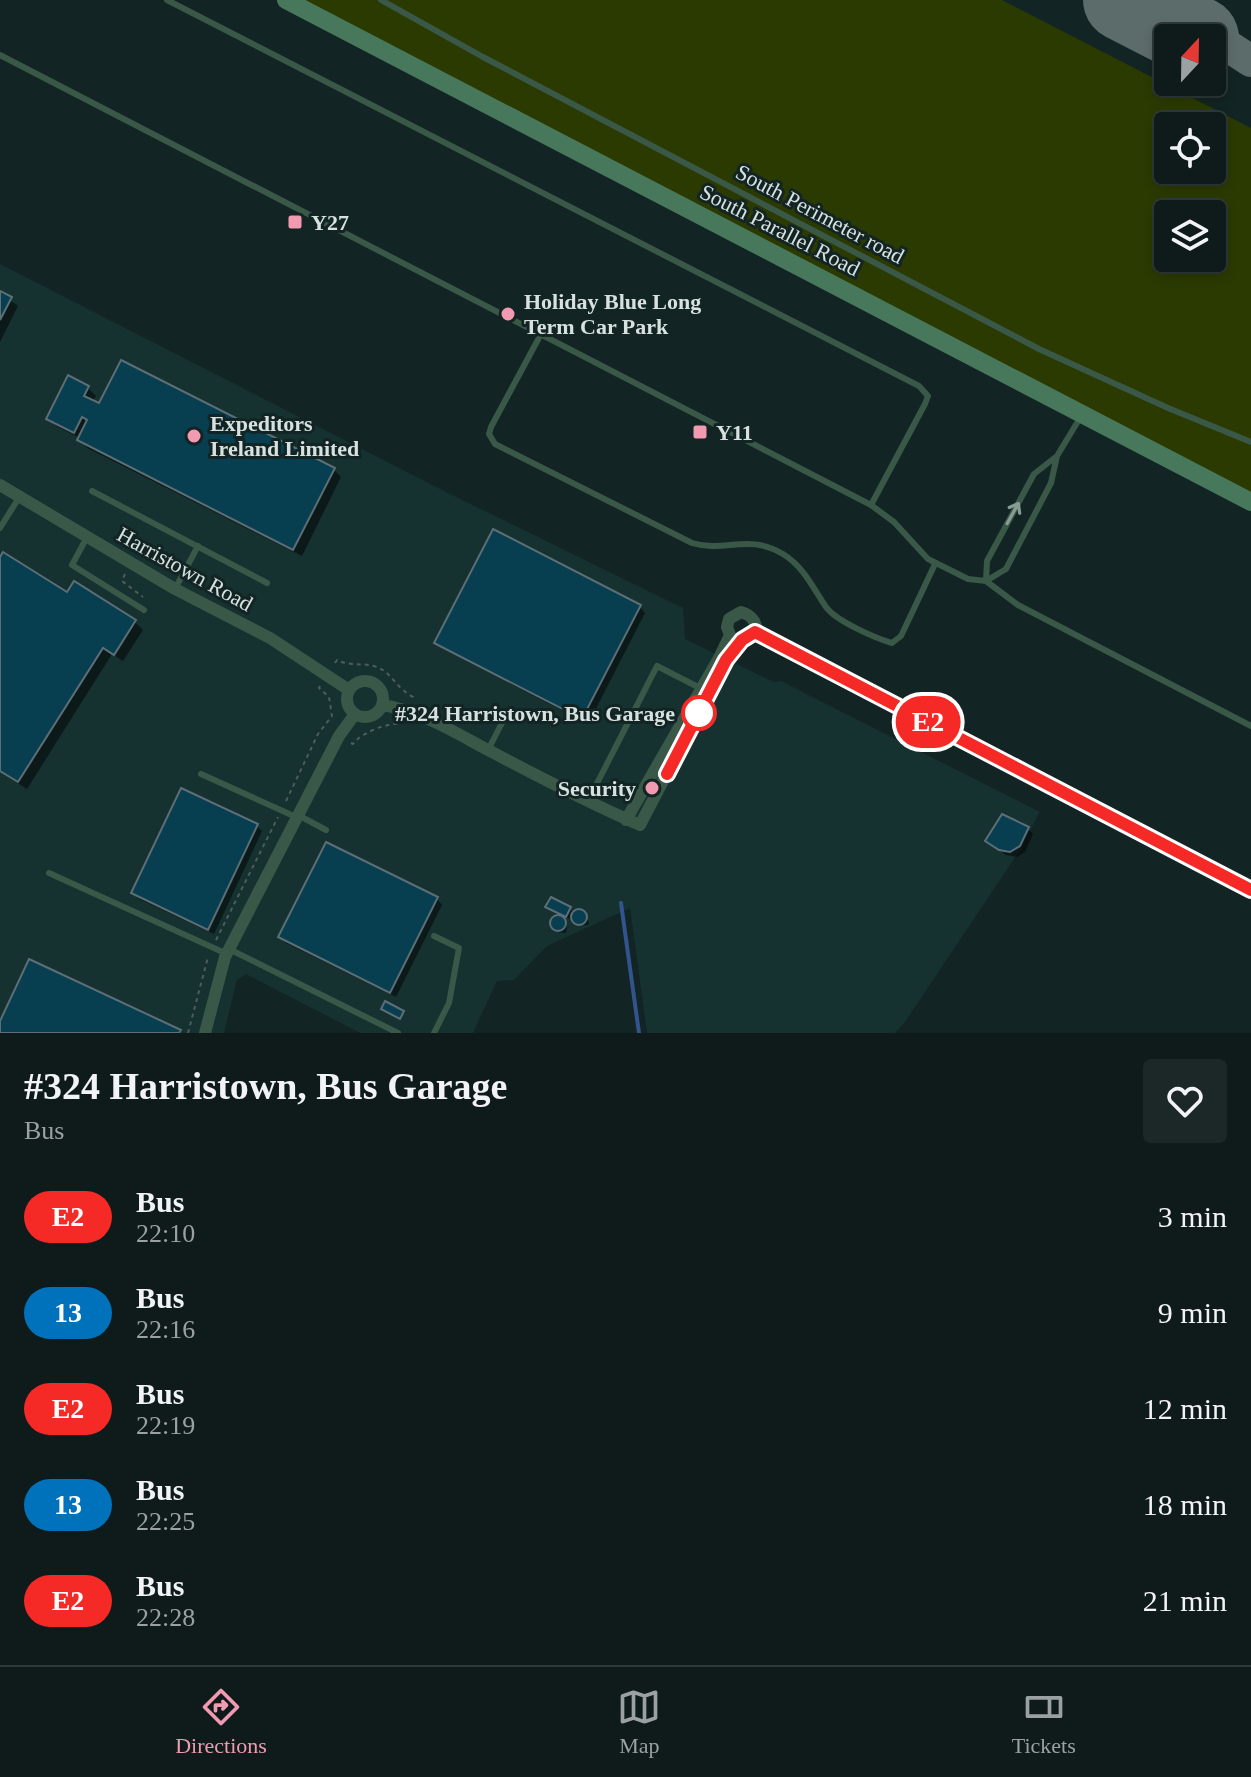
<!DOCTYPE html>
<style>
body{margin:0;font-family:Georgia,serif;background:#1c2827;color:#f1f3f6;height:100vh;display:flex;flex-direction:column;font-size:30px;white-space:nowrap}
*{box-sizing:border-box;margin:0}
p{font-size:26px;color:#9ba1a2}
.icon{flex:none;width:44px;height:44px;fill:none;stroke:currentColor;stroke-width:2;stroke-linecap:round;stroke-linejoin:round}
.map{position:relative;height:1033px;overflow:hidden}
.drawer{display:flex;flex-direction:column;background:#0e1b1a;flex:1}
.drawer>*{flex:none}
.badge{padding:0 16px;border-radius:26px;font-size:28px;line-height:52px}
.needle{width:52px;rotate:22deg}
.fabs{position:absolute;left:1154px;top:24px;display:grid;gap:16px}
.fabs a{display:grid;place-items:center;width:72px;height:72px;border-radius:8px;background:#0e1b1a;box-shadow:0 4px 12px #0003,0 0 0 2px #2e3939;font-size:40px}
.map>.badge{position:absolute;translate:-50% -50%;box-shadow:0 0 0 4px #fff}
.round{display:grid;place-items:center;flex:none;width:84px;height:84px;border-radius:8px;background:#1c2827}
.overview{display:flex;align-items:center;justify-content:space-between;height:136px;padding:0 24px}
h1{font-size:38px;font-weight:700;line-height:60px}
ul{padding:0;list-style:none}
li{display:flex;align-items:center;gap:24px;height:96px;padding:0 24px}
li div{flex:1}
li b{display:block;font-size:30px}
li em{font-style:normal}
li .badge{min-width:88px;font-weight:700;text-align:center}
.tab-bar{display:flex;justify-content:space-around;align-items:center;height:112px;border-top:2px solid #2e3939;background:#0e1b1a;font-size:22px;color:#9ba1a2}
.tab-bar a{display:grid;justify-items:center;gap:4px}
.tab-bar .on{color:#f19ab2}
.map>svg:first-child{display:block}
.built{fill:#153130}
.green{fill:#2b3a00;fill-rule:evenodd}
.shadow{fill:#0007}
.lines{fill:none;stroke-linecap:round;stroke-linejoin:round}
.stream{stroke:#32548d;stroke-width:4}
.taxiway{stroke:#5c6c6a;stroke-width:32}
.runway{stroke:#5c6c6a;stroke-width:82}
.building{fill:#073e50;stroke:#5d6e76;stroke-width:2}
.path{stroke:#4d5d5c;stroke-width:2;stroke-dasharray:4 4;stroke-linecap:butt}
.service{stroke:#3a5847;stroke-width:6}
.minor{stroke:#3a5847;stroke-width:12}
.secondary{stroke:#47785c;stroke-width:18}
.oneway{stroke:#889c94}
.line-casing{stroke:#fff;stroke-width:18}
.line{stroke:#f52a26;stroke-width:12}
.poi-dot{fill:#f19ab2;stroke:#122423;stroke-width:3}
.stop-dot{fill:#fff;stroke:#f52a26;stroke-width:4}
.labels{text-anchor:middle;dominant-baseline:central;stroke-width:6;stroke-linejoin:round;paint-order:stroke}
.street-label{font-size:22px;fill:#d6e1e0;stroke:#122423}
.poi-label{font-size:22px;font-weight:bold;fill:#d6e1e0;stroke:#122423;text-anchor:start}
.stop-label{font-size:22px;font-weight:bold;fill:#d6e1e0;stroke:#122423;text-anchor:end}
</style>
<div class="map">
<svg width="1251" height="1033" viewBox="0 0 1251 1033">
<rect width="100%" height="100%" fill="#122423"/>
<path class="built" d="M0,264L446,492L683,608L685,639L774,682L781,681L1040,812L1018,853L905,1022L895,1033H647L630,908L547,946L514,980L497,981L473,1033H360L246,974L237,980L224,1033H0Z"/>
<path class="green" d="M303,0H1002L1251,128V495ZM1168,126H1212V170H1168ZM1168,214H1212V258H1168Z"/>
<path class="shadow" d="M0,293L18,306L0,342Z
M88,388L96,396L92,402L333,469L341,477L302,556L87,448L80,438L56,426L48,418Z
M0,561L67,594L74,584L135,622L143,630L123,661L112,654L27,789L0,772Z
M640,607L645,613L588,724L442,648L436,643Z
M257,826L262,831L214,934L139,899L133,893Z
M1028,829L1033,834L1025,852L1017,857L1006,855L987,841Z
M437,899L442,905L396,997L286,943L280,937Z
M552,900L574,912L583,913L589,922L588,925H578L573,914L570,919L551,910L548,907Z
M560,916L567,924L566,933L557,932L552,924L554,919Z"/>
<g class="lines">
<path class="stream" d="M621,903L639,1033"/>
<path class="taxiway" d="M1158,0L1251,61"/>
<path class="runway" d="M1124,0L1198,38"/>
</g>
<path class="building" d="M0,291L12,297L0,320Z
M121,360L335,468L293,550L77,440L87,420L82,417L74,433L46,419L68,375L89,386L84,396L99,403Z
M493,529L641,605L582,719L434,643Z
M3,552L67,592L74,581L136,620L114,655L103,648L18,782L0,771V557Z
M181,788L258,824L208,930L131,893Z
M1002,814L1029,827L1020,846L1010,852L999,850L985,841Z
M326,842L438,897L390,993L278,937Z
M551,897L571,907L566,917L545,907Z
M571 917a8 8 0 1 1 16 0a8 8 0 1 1-16 0Z
M550 923a8 8 0 1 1 16 0a8 8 0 1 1-16 0Z
M29,959L181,1030L179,1033H0V1021Z
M385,1001L404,1011L400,1019L381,1009Z"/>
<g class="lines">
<path class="path" d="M125,574L122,581L143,597
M335,663L337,660C351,667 363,662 377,667C392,673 396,688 413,697L412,700
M351,743L353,744C360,733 389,722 401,724
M286,801L318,734L332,716L329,697L319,688L320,686
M216,940L278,817
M188,1033L208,957"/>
<path class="service" d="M167,0L919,386L928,396L925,404L871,505
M381,0L483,57L1039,349L1168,408L1251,442
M0,55L871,505L894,522L928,559L968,579L986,581L1018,605L1251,726
M541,334L491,427L489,434L495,444L692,543C725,553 748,533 783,554C804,567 813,588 826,607C836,621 875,638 892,643L901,636L935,564
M92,491L267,583
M0,528L20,496
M87,537L72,565L144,610
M986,581L1006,569L1051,483L1057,456L1080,418
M986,581L987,561L1034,474L1057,456
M175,589L198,546
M488,750L505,717
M201,774L296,817
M588,801L657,666L700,688
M298,815L326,830
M49,873L227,954
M434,936L459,948L449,1003L434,1033
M229,949L398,1033"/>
<path class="minor" d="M0,485L175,589L270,638L349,690
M755,632L1251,890
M347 699a18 18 0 1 1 36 0a18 18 0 1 1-36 0Z
M383,705C423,712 454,732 490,751C539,777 589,803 640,825L726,660C731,655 735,648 740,644C743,641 748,640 751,637C762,626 752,615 741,612L729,619L727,627L730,635L719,658L626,820
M205,1033L225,957L339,736L355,714"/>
<path class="secondary" d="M286,0L1251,502"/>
</g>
<defs><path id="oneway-shaft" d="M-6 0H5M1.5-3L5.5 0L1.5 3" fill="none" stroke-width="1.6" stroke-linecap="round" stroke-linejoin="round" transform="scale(2)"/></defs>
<use class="oneway" href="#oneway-shaft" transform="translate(1013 513) rotate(-61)"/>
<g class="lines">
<g class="line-casing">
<path id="line" d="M667,774L726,660L742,640L755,632L1251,890"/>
</g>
<use href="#line" class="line"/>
</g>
<g class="poi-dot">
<rect x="287" y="214" width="16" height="16" rx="4"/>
<circle cx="508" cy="314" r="8"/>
<rect x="692" y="424" width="16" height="16" rx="4"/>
<circle cx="194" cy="436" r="8"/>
<circle cx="652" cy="788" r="8"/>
</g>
<circle class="stop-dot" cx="699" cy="713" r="16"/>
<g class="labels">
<g class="street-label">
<text transform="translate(820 214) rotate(28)">South Perimeter road</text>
<text transform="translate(780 230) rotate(27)">South Parallel Road</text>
<text transform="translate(185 569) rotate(29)">Harristown Road</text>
</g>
<g class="poi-label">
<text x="311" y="222">Y27</text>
<text x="524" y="301">Holiday Blue Long<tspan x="524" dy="25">Term Car Park</tspan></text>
<text x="210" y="423">Expeditors<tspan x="210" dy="25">Ireland Limited</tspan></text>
<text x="716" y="432">Y11</text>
<text x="636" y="788" text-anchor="end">Security</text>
</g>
<g class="stop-label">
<text x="675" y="713">#324 Harristown, Bus Garage</text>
</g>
</g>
</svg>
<div class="fabs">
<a><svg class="needle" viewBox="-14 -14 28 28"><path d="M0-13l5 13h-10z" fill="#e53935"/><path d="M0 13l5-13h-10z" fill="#9ba1a2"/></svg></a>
<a><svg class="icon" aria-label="locate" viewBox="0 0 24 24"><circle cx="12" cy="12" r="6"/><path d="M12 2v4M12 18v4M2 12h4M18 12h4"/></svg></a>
<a><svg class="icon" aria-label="layers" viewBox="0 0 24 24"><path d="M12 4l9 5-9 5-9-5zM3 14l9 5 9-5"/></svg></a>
</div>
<b class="badge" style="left:928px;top:722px;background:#f52a26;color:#fff">E2</b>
</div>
<section class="drawer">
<div class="overview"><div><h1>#324 Harristown, Bus Garage</h1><p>Bus</p></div><a class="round"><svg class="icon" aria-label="heart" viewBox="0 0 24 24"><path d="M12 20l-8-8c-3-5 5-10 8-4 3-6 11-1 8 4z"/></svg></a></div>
<ul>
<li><span class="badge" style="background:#f52a26;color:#fff">E2</span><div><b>Bus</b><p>22:10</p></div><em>3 min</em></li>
<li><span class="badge" style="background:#0072bc;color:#fff">13</span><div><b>Bus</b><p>22:16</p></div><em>9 min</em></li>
<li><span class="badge" style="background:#f52a26;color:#fff">E2</span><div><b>Bus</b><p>22:19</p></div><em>12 min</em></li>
<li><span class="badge" style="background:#0072bc;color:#fff">13</span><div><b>Bus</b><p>22:25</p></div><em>18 min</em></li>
<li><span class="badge" style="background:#f52a26;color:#fff">E2</span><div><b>Bus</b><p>22:28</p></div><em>21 min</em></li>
</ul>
</section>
<nav class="tab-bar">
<a class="on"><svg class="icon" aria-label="directions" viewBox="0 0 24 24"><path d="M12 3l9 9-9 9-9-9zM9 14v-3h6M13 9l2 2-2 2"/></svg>Directions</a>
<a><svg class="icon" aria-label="map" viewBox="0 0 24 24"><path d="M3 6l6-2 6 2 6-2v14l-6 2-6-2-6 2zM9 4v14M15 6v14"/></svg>Map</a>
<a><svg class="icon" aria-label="tickets" viewBox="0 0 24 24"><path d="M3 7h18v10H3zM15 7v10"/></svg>Tickets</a>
</nav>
